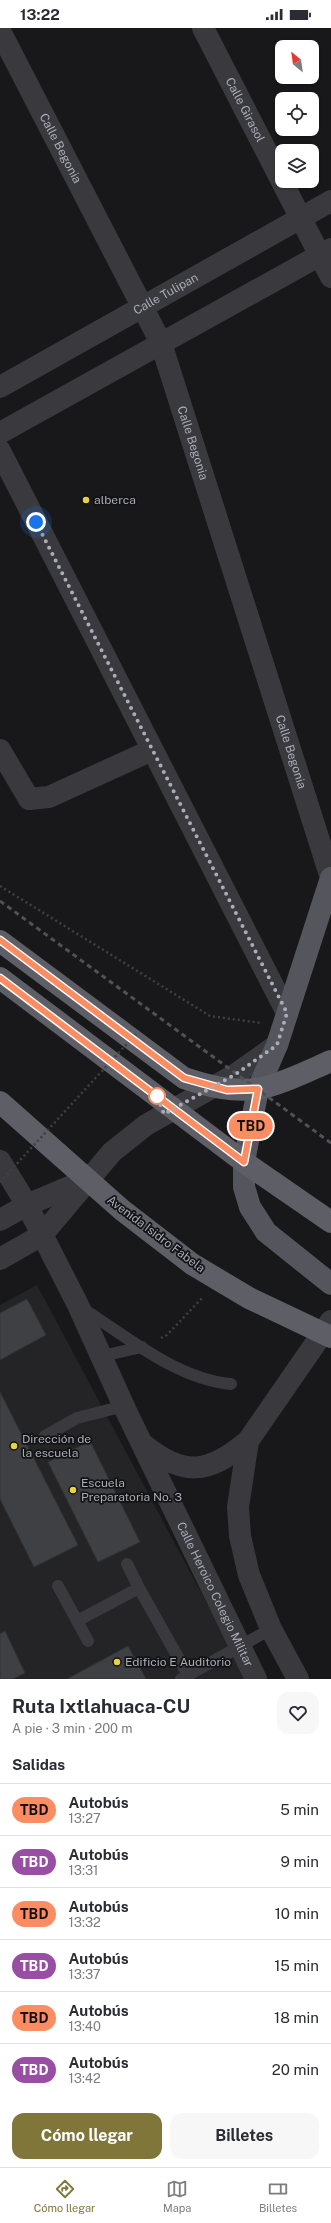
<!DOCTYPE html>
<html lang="es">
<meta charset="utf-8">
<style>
body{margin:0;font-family:"Public Sans",sans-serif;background:#f7f7f7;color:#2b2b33;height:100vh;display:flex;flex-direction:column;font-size:15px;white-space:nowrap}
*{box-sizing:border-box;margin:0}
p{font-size:13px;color:#7c7c81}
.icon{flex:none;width:22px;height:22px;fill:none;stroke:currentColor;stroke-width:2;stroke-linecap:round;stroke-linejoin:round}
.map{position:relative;height:1651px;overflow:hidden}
.sheet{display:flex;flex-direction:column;background:#fff;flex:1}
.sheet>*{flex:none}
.badge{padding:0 8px;border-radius:13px;font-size:14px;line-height:26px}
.needle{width:26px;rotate:331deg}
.controls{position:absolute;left:275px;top:12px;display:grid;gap:8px}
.controls a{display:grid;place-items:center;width:44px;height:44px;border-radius:8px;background:#fff;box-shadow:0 1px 3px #0004;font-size:20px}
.you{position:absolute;width:20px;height:20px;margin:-10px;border:3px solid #fff;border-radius:50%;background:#1a73e8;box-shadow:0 0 0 6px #1a73e833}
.map>.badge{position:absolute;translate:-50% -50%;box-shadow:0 0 0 2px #fff}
h2{padding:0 12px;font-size:15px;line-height:36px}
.round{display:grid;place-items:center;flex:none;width:42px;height:42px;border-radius:12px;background:#f7f7f7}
.headline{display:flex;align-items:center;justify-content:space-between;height:68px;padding:0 12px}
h1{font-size:19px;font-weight:700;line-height:30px}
.primary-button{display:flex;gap:8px;margin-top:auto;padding:8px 12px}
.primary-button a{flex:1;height:46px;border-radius:12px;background:#807639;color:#fff;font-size:16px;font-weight:700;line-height:46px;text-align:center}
.primary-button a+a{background:#f7f7f7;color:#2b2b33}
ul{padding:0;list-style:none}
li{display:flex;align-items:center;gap:12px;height:52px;padding:0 12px;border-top:1px solid #e1e1e2}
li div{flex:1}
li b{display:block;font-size:15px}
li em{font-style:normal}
li .badge{min-width:44px;font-weight:700;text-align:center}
.status{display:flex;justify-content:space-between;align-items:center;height:28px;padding:0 20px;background:#fff;direction:ltr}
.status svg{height:11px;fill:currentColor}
.menu{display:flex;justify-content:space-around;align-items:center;height:56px;border-top:1px solid #e1e1e2;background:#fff;font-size:11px;color:#7c7c81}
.menu a{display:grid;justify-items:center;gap:2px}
.menu .active{color:#807639}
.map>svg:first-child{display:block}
.built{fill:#242326}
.building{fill:#3f4043;stroke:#323235}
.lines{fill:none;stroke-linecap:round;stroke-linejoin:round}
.path{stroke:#3f3f45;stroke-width:2.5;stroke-dasharray:2 3;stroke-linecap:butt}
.service{stroke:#39393e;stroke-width:12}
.minor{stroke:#39393e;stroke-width:22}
.primary{stroke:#55555d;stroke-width:22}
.trunk{stroke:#5d5e66;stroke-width:22}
.rail{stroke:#505057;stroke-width:3;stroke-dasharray:5 4;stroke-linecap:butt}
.path-bridge{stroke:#3f3f45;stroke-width:2.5;stroke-dasharray:2 3;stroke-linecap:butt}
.line-casing{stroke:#fff;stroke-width:9}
.line{stroke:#fc8d62;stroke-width:6}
.walk{stroke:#aaacb8;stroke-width:4;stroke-dasharray:0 7.2}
.poi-dot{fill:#e9d140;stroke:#131214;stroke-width:1.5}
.stop-dot{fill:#fff;stroke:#fc8d62;stroke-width:2}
.labels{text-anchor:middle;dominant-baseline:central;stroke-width:3.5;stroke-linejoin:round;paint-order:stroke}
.street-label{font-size:12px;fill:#aaacb8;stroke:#131214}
.poi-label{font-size:12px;fill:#aaacb8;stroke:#131214;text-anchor:start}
</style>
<div class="status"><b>13:22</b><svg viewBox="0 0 49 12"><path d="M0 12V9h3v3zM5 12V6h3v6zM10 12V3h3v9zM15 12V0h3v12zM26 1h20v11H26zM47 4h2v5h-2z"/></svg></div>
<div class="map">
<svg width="331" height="1651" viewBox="0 0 331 1651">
<rect width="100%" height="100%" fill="#181719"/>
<path class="built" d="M37,1257L247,1651H0V1277Z"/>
<path class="building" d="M27,1271L46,1307L0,1332V1285Z
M0,1364L78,1517L34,1539L0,1471Z
M90,1413L140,1514L98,1534L48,1434Z
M5,1603L25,1645L13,1651H0V1606Z
M128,1618L146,1651H67Z"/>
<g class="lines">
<path class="path" d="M0,858L210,988L261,995
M161,1310L167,1307L203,1269"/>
<path class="service" d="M82,1280C127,1309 177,1351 231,1356
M102,1328L142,1319
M45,1408L77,1390L124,1378
M127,1536L139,1560
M58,1558L88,1613
M77,1593L139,1560L188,1647
M181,1651L271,1601"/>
<g class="minor">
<path id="s1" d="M203,0L331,249"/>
<path id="s2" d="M0,3L161,315L331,850"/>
<path id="s3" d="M0,359L331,173"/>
<path d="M0,405L331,221"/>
<path d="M0,423L287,985"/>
<path d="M0,722L29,771"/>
<path d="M29,771L49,769L152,722"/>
<path id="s4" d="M0,1133L27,1177L78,1277L126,1383L256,1651"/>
<path d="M0,1192L27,1177L86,1152"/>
<path d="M0,1231L42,1207L112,1124L146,1097L236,1046L277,1017"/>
<path d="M144,1417C184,1449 209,1446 248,1413"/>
<path d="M298,1651L271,1601L249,1547L240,1508L238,1479L248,1413L331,1293"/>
</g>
<path class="primary" d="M331,850L277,1017L258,1061L244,1134V1159L250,1179L266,1204L331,1256"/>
<path class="trunk" d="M0,913L184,1050C208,1058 231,1064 256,1061C276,1059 312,1041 331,1033
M0,950L244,1134L331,1194
M0,1074L122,1182L192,1236L249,1270L331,1309"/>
<path class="rail" d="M0,873L331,1115"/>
<path class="path-bridge" d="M0,1154L136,1006"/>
</g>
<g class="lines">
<g class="line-casing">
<path id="line" d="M0,912L184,1050L227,1062L258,1061L244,1134L0,950"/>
</g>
<use href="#line" class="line"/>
<path class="walk" d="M36,494L287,985L277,1017L236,1046L164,1086L157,1068"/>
</g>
<g class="poi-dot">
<circle cx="86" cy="472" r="4"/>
<circle cx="14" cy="1418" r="4"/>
<circle cx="73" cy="1462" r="4"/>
<circle cx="117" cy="1634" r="4"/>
</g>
<circle class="stop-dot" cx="157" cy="1068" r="8"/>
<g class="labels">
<g class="street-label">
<text stroke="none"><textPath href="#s1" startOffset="92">Calle Girasol</textPath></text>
<text stroke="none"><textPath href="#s2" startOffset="132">Calle Begonia</textPath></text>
<text stroke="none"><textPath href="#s3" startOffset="190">Calle Tulipan</textPath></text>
<text stroke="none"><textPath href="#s2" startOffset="456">Calle Begonia</textPath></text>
<text stroke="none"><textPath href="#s2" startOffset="780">Calle Begonia</textPath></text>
<text transform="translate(156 1206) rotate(37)">Avenida Isidro Fabela</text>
<text stroke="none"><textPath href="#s4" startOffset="484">Calle Heroico Colegio Militar</textPath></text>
</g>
<g class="poi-label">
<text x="94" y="472">alberca</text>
<text x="22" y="1411">Dirección de<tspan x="22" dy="14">la escuela</tspan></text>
<text x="81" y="1455">Escuela<tspan x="81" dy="14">Preparatoria No. 3</tspan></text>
<text x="125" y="1634">Edificio E Auditorio</text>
</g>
</g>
</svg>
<div class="controls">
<a><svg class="needle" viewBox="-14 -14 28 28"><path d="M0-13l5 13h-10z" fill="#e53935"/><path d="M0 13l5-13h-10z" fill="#7c7c81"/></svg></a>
<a><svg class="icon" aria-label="locate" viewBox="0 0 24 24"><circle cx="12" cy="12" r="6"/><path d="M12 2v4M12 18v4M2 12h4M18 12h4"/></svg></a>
<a><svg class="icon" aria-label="layers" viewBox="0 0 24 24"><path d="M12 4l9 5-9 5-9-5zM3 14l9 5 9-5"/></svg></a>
</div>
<div class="you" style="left:36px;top:494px"></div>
<b class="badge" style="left:251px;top:1098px;background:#fc8d62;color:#111">TBD</b>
</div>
<section class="sheet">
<div class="headline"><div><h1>Ruta Ixtlahuaca-CU</h1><p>A pie · 3 min · 200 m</p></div><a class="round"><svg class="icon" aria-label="heart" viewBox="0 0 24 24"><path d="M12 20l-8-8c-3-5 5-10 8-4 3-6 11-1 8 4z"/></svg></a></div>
<h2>Salidas</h2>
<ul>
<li><span class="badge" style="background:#fc8d62;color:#111">TBD</span><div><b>Autobús</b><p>13:27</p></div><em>5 min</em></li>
<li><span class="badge" style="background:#984ea3;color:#fff">TBD</span><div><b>Autobús</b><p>13:31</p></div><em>9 min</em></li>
<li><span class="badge" style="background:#fc8d62;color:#111">TBD</span><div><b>Autobús</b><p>13:32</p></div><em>10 min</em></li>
<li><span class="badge" style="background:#984ea3;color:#fff">TBD</span><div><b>Autobús</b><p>13:37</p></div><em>15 min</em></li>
<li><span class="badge" style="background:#fc8d62;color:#111">TBD</span><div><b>Autobús</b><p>13:40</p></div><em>18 min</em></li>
<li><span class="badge" style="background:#984ea3;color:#fff">TBD</span><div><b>Autobús</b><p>13:42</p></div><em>20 min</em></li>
</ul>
<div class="primary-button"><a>Cómo llegar</a><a>Billetes</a></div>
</section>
<nav class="menu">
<a class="active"><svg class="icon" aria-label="directions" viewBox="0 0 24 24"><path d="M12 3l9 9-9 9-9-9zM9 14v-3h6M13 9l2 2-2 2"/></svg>Cómo llegar</a>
<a><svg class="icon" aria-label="map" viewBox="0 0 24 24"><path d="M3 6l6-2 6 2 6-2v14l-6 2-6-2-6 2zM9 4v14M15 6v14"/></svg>Mapa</a>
<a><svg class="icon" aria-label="tickets" viewBox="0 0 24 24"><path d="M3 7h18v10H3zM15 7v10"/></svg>Billetes</a>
</nav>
